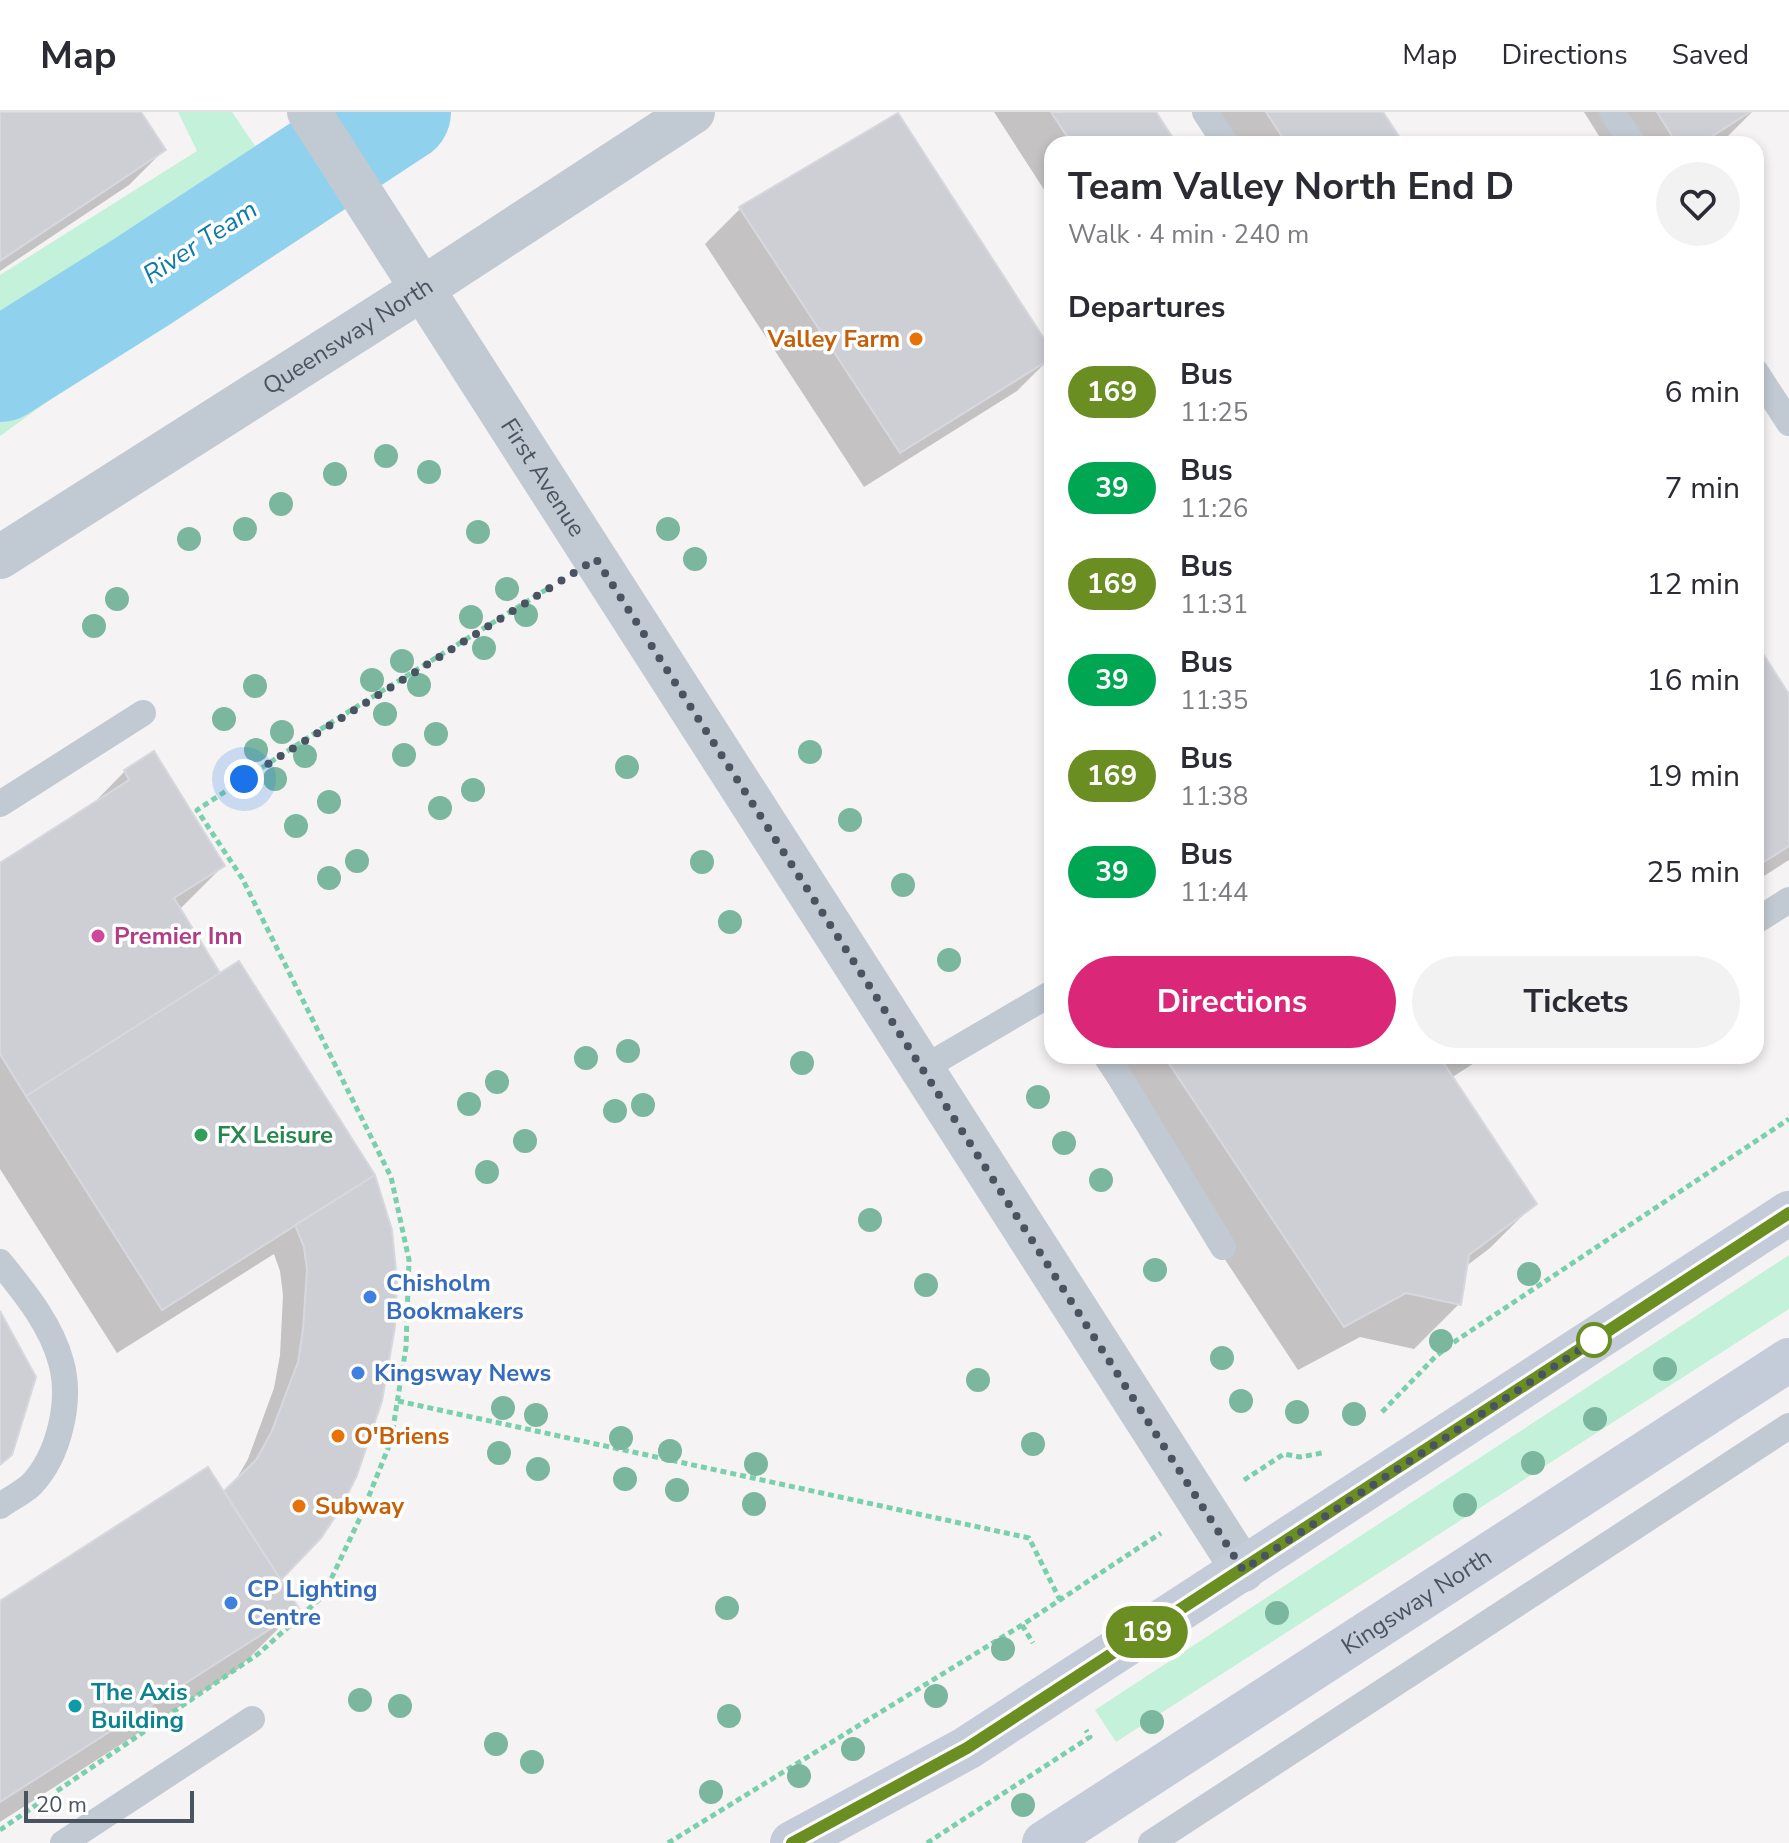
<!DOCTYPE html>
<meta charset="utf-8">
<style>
body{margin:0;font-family:"Nunito Sans",sans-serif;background:#f2f2f3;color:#2b2b33;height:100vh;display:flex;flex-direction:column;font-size:30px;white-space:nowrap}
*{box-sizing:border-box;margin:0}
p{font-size:26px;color:#7c7c81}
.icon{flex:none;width:44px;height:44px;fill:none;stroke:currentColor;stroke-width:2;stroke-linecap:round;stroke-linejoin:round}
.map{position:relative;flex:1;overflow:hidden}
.sheet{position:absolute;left:1044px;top:24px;width:720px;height:928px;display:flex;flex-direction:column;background:#fff;border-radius:24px;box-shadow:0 4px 12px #0003}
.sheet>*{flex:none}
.badge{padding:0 16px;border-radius:26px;font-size:28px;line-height:52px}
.scale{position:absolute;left:24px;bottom:20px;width:170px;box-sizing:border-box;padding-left:8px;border:4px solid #4a5461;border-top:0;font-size:22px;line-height:28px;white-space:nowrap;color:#4a5461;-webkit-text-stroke:6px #fff;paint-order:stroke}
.you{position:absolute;width:40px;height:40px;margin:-20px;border:6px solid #fff;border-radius:50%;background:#1a73e8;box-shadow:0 0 0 12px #1a73e833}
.map>.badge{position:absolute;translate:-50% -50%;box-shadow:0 0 0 4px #fff}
h2{padding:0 24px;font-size:30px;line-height:72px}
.round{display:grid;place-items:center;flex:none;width:84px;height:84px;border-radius:42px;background:#f2f2f3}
.overview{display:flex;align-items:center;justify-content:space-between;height:136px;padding:0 24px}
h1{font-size:38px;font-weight:700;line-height:60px}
.primary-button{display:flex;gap:16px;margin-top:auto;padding:16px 24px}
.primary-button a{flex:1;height:92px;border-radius:48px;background:#db2777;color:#fff;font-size:32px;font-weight:700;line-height:92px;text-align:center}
.primary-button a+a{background:#f2f2f3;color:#2b2b33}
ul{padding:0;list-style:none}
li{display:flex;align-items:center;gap:24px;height:96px;padding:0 24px}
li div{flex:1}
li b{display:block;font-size:30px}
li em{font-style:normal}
li .badge{min-width:88px;font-weight:700;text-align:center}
header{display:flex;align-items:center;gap:48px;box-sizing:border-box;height:112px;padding:0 40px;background:#fff;border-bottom:2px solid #e1e1e2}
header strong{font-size:38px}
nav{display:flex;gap:44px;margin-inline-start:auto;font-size:28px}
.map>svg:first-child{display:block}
.green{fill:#c3f1d9}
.shadow{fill:#0003}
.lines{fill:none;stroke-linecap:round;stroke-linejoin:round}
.river{stroke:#90d2ee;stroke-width:102}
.building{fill:#cdcfd5;stroke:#d7d8de;stroke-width:2}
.path{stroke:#7ad0ad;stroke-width:5;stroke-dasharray:6 4;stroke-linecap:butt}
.lane{stroke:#c1c9d2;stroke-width:26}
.street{stroke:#c1c9d2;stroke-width:44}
.secondary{stroke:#c4ccd9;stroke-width:44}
.tree{fill:#7bb69e}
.line-casing{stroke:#fff;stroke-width:18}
.line{stroke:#6b8e23;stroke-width:12}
.walk{stroke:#4a5461;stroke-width:8;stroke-dasharray:0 14.4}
.food-dot{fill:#e8710a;stroke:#fff;stroke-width:3}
.hotel-dot{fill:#d1479c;stroke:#fff;stroke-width:3}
.leisure-dot{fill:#2e9e5b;stroke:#fff;stroke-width:3}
.shop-dot{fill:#3f7fe0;stroke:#fff;stroke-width:3}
.stop-dot{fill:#fff;stroke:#6b8e23;stroke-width:4}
.culture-dot{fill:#0f9aa8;stroke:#fff;stroke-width:3}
.labels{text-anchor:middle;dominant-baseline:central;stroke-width:7;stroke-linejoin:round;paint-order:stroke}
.street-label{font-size:24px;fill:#4a5461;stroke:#fff}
.food-label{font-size:24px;font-weight:bold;fill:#c56008;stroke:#fff;text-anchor:start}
.hotel-label{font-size:24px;font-weight:bold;fill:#b23c85;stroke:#fff;text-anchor:start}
.leisure-label{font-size:24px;font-weight:bold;fill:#27864d;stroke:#fff;text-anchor:start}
.shop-label{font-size:24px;font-weight:bold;fill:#366cbe;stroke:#fff;text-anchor:start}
.culture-label{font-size:24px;font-weight:bold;fill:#0d838f;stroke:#fff;text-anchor:start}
.water-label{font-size:26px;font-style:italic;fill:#0c7aaa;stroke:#fff}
</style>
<header>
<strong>Map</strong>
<nav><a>Map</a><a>Directions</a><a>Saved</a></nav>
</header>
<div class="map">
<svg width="1789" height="1731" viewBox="0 0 1789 1731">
<rect width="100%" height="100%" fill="#f5f3f3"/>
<path class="green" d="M178,0H232L303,105L0,324V163L197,39Z
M1789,1143V1197L1116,1630L1095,1598Z"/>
<path class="shadow" d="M0,0H139L164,38L129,73L0,159Z
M994,0H1154L1174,32H1052V90Z
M1192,0H1381L1402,32H1213Z
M1584,0H1752L1720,32H1604Z
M740,97L1052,243V244L1017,279L864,375L705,132Z
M1756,535L1789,586V748L1756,769Z
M125,659L223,754L179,798L219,864L373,1064L319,1424L278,1468L297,1498L238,1557L0,1710V1491L223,1383L233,1373L248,1347L274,1276L280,1243L283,1183L280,1159L274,1142L117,1241L0,1057V753L87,698Z
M1101,944H1485L1451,966L1535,1091L1490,1136L1465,1155L1459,1192L1414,1237L1360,1225L1298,1258L1095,951Z"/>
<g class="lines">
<path class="river" d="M0,259L143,169L400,0"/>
</g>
<path class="building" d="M0,0H141L166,38L0,149Z
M1051,0H1156L1177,32H1072Z
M1266,0H1383L1404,32H1287Z
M1657,0H1750L1700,32H1677Z
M898,1L1052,239V246L900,341L739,95Z
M1756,531L1789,582V734L1756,755Z
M154,639L225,754L174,786L220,861L26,984L0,942V751L129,668L124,658Z
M239,849L375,1063L162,1198L26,984Z
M1164,944H1439L1537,1092L1469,1143L1461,1193L1406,1181L1344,1215Z
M375,1063L392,1118L397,1169L395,1215L382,1289L357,1363L341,1396L321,1426L281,1468L224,1379L256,1348L271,1321L298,1250L303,1217L307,1158L304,1135L295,1113Z
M0,1199L36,1265L12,1343L0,1353Z
M208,1355L300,1498L0,1690V1489Z"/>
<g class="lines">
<path class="path" d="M398,1289L1029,1426L1060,1488
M1382,1300L1436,1244L1457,1228L1789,1007
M1244,1368L1284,1342L1300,1345L1322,1341
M1022,1513L1033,1531
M57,1679L258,1542L323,1484L360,1406L391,1329L406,1235L409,1148L391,1065L242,766L197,698L332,610L552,474
M0,1718L39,1691
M668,1731L1022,1513L1161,1421
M927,1731L1090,1625L1086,1618"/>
<path class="lane" d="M1205,0L1226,32
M1612,0L1632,30
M1756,260L1789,311
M0,692L143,601
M1756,809L1789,788
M1107,944L1223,1135
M922,957L1052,881
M0,1150C24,1180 51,1212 61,1250C72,1289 59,1344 31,1373C22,1381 10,1387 0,1394
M63,1731L252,1607
M1151,1731L1789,1314"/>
<g class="street">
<path id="s1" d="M309,0L1243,1458"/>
<path id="s2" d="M0,445L422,177L693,0"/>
</g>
<g class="secondary">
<path d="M792,1731L967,1636L1789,1101"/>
<path id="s3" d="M1044,1731L1789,1248"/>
</g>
</g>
<g class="tree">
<circle cx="386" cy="344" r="12"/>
<circle cx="429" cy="360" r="12"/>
<circle cx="335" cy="362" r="12"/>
<circle cx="281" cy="392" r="12"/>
<circle cx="245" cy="417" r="12"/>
<circle cx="668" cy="417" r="12"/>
<circle cx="478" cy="420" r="12"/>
<circle cx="189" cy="427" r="12"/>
<circle cx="695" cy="447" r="12"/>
<circle cx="507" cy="477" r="12"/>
<circle cx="117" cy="487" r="12"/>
<circle cx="526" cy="503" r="12"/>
<circle cx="471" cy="505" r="12"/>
<circle cx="94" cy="514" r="12"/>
<circle cx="484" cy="536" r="12"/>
<circle cx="402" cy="549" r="12"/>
<circle cx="372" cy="568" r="12"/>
<circle cx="419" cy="573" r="12"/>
<circle cx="255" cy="574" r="12"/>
<circle cx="385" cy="602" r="12"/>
<circle cx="224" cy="607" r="12"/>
<circle cx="282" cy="620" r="12"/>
<circle cx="436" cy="622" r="12"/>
<circle cx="256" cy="638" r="12"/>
<circle cx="810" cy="640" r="12"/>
<circle cx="404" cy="643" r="12"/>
<circle cx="305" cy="644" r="12"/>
<circle cx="627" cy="655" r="12"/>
<circle cx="275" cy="667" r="12"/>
<circle cx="473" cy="678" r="12"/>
<circle cx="329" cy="690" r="12"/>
<circle cx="440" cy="696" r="12"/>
<circle cx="850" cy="708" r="12"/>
<circle cx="296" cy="714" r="12"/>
<circle cx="357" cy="749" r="12"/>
<circle cx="702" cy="750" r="12"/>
<circle cx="329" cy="766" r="12"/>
<circle cx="903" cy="773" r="12"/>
<circle cx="730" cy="810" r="12"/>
<circle cx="949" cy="848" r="12"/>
<circle cx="628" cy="939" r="12"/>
<circle cx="586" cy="946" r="12"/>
<circle cx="802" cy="951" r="12"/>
<circle cx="497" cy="970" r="12"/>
<circle cx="1038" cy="985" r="12"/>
<circle cx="469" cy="992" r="12"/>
<circle cx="643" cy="993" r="12"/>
<circle cx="615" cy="999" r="12"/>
<circle cx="525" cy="1029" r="12"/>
<circle cx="1064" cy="1031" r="12"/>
<circle cx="487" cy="1060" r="12"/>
<circle cx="1101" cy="1068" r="12"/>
<circle cx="870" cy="1108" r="12"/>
<circle cx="1155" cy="1158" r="12"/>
<circle cx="1529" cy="1162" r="12"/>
<circle cx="926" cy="1173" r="12"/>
<circle cx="1441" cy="1229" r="12"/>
<circle cx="1222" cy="1246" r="12"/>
<circle cx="1665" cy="1257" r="12"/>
<circle cx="978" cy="1268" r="12"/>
<circle cx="1241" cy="1289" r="12"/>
<circle cx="503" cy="1296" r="12"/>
<circle cx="1297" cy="1300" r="12"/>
<circle cx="1354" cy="1302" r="12"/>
<circle cx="536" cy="1303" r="12"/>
<circle cx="1595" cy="1307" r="12"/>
<circle cx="621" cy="1326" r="12"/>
<circle cx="1033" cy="1332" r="12"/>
<circle cx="670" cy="1339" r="12"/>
<circle cx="499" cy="1341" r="12"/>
<circle cx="1533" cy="1351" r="12"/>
<circle cx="756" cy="1352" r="12"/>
<circle cx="538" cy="1357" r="12"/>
<circle cx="625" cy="1367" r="12"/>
<circle cx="677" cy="1378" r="12"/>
<circle cx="754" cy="1392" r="12"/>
<circle cx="1465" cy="1393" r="12"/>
<circle cx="727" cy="1496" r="12"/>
<circle cx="1277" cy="1501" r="12"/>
<circle cx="1003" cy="1537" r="12"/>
<circle cx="936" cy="1584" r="12"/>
<circle cx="360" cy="1588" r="12"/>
<circle cx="400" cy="1594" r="12"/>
<circle cx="729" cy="1604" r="12"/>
<circle cx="1152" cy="1610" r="12"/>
<circle cx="496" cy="1632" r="12"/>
<circle cx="853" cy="1637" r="12"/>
<circle cx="532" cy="1650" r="12"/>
<circle cx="799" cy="1664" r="12"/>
<circle cx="711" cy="1680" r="12"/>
<circle cx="1023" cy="1693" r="12"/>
</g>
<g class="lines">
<g class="line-casing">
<path id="line" d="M792,1731L967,1636L1789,1101"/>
</g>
<use href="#line" class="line"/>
<path class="walk" d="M244,667L596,447L1243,1458L1607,1220L1594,1228"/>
</g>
<g class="food-dot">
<circle cx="916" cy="227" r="8"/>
<circle cx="338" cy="1324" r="8"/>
<circle cx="299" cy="1394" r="8"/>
</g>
<circle class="hotel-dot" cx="98" cy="824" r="8"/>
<circle class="leisure-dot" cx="201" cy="1023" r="8"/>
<g class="shop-dot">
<circle cx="370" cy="1185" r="8"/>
<circle cx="358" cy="1261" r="8"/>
<circle cx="231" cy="1491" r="8"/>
</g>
<circle class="stop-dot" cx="1594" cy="1228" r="16"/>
<circle class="culture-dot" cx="75" cy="1594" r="8"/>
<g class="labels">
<g class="street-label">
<text stroke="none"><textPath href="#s2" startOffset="412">Queensway North</textPath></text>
<text stroke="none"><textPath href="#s1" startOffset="434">First Avenue</textPath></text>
<text stroke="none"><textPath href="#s3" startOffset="444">Kingsway North</textPath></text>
</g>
<g class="food-label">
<text x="900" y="227" text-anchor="end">Valley Farm</text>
<text x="354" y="1324">O'Briens</text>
<text x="315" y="1394">Subway</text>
</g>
<g class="hotel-label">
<text x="114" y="824">Premier Inn</text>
</g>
<g class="leisure-label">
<text x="217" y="1023">FX Leisure</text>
</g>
<g class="shop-label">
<text x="386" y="1171">Chisholm<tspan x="386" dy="28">Bookmakers</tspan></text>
<text x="374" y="1261">Kingsway News</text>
<text x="247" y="1477">CP Lighting<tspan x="247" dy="28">Centre</tspan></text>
</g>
<g class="culture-label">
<text x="91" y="1580">The Axis<tspan x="91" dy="28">Building</tspan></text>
</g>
<g class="water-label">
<text transform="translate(200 130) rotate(-33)">River Team</text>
</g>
</g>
</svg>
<div class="scale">20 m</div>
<div class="you" style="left:244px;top:667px"></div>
<b class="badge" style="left:1147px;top:1520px;background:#6b8e23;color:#fff">169</b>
<section class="sheet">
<div class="overview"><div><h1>Team Valley North End D</h1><p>Walk · 4 min · 240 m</p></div><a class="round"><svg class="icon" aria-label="heart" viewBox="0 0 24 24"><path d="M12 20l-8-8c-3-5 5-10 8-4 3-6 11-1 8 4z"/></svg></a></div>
<h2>Departures</h2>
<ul>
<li><span class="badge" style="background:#6b8e23;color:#fff">169</span><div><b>Bus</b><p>11:25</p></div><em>6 min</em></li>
<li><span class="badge" style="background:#00a651;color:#fff">39</span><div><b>Bus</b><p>11:26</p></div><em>7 min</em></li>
<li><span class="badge" style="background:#6b8e23;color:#fff">169</span><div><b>Bus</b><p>11:31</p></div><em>12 min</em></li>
<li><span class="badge" style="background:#00a651;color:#fff">39</span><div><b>Bus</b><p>11:35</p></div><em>16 min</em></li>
<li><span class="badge" style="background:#6b8e23;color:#fff">169</span><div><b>Bus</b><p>11:38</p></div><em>19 min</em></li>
<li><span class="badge" style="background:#00a651;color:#fff">39</span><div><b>Bus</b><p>11:44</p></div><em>25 min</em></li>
</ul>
<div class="primary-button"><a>Directions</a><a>Tickets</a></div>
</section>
</div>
